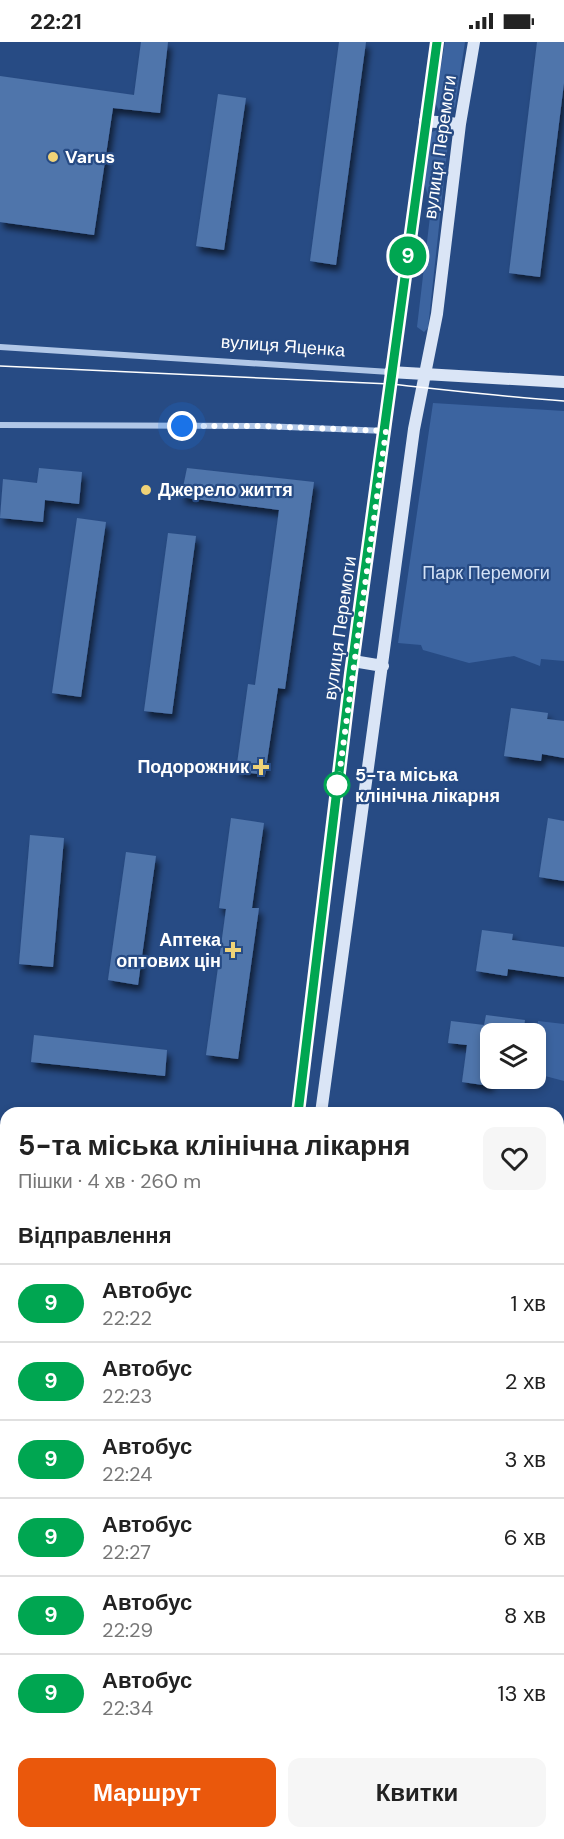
<!DOCTYPE html>
<html lang="uk">
<meta charset="utf-8">
<style>
body{margin:0;font-family:"DM Sans",sans-serif;background:#f6f6f6;color:#222;height:100vh;display:flex;flex-direction:column;font-size:22px;white-space:nowrap}
*{box-sizing:border-box;margin:0}
p{font-size:20px;color:#767676}
.icon{flex:none;width:33px;height:33px;fill:none;stroke:currentColor;stroke-width:2;stroke-linecap:round;stroke-linejoin:round}
.map{position:relative;flex:1;overflow:hidden}
.drawer{position:absolute;left:0px;top:1065px;width:564px;height:732px;display:flex;flex-direction:column;background:#fff;border-radius:18px 18px 0 0;box-shadow:0 3px 9px #0003}
.drawer>*{flex:none}
.badge{padding:0 12px;border-radius:20px;font-size:21px;line-height:39px}
.fabs{position:absolute;left:480px;top:981px;display:grid;gap:12px}
.fabs a{display:grid;place-items:center;width:66px;height:66px;border-radius:12px;background:#fff;box-shadow:0 3px 9px #0003;font-size:30px}
.you{position:absolute;width:30px;height:30px;margin:-15px;border:4px solid #fff;border-radius:50%;background:#1a73e8;box-shadow:0 0 0 9px #1a73e833}
.map>.badge{position:absolute;translate:-50% -50%;box-shadow:0 0 0 3px #fff}
h2{padding:0 18px;font-size:22px;line-height:54px}
.round{display:grid;place-items:center;flex:none;width:63px;height:63px;border-radius:12px;background:#f6f6f6}
.summary{display:flex;align-items:center;justify-content:space-between;height:102px;padding:0 18px}
h1{font-size:28px;font-weight:700;line-height:45px}
.cta{display:flex;gap:12px;margin-top:auto;padding:12px 18px}
.cta a{flex:1;height:69px;border-radius:12px;background:#ea580c;color:#fff;font-size:24px;font-weight:700;line-height:69px;text-align:center}
.cta a+a{background:#f6f6f6;color:#222}
ul{padding:0;list-style:none}
li{display:flex;align-items:center;gap:18px;height:78px;padding:0 18px;border-top:2px solid #e0e0e0}
li div{flex:1}
li b{display:block;font-size:22px}
li em{font-style:normal}
li .badge{min-width:66px;font-weight:700;text-align:center}
.status{display:flex;justify-content:space-between;align-items:center;height:42px;padding:0 30px;background:#fff;direction:ltr}
.status svg{height:16px;fill:currentColor}
.map>svg:first-child{display:block}
.green{fill:#3c64a0}
.water{fill:#49628b;stroke:#a5c1e7;stroke-width:1.5}
.building{fill:#5075ab;filter:url(#shadow)}
.lines{fill:none;stroke-linecap:round;stroke-linejoin:round}
.street{stroke:#b1c7e7;stroke-width:6}
.secondary{stroke:#dae5f6;stroke-width:12}
.tram{stroke:#fff;stroke-width:1.5}
.line-casing{stroke:#fff;stroke-width:14}
.line{stroke:#00a651;stroke-width:9}
.walk{stroke:#fff;stroke-width:6;stroke-dasharray:0 10.8}
.poi-dot{fill:#efd277;stroke:#274b84;stroke-width:2}
.stop-dot{fill:#fff;stroke:#00a651;stroke-width:3}
.labels{text-anchor:middle;dominant-baseline:central;stroke-width:4.5;stroke-linejoin:round;paint-order:stroke}
.street-label{font-size:18px;fill:#fff;stroke:#274b84}
.poi-label{font-size:18px;font-weight:bold;fill:#fff;stroke:#274b84;text-anchor:start}
.park-label{font-size:18px;fill:#d4e2f6;stroke:#274b84}
.stop-label{font-size:18px;font-weight:bold;fill:#fff;stroke:#274b84;text-anchor:start}
</style>
<div class="status"><b>22:21</b><svg viewBox="0 0 49 12"><path d="M0 12V9h3v3zM5 12V6h3v6zM10 12V3h3v9zM15 12V0h3v12zM26 1h20v11H26zM47 4h2v5h-2z"/></svg></div>
<div class="map">
<svg width="564" height="1797" viewBox="0 0 564 1797">
<defs>
<filter id="shadow"><feDropShadow dx="3.5" dy="6" stdDeviation="3" flood-color="#0009"/></filter>
</defs>
<rect width="100%" height="100%" fill="#274b84"/>
<path class="green" d="M445,0H465L455,65L447,70L439,69L435,60Z
M437,88L447,93L448,101L428,286L424,290L417,285L431,166L423,135L428,97L432,90Z
M433,361L564,369V619L541,617L540,624L514,614L469,621L423,608L421,603L398,601Z
M538,979L564,982V1039L545,1034L536,1015Z
M564,1419V1609L558,1616V1420Z
M66,1791H402L395,1797H64Z"/>
<path class="water" d="M564,1632V1709L558,1690V1640Z"/>
<path class="building" d="M141,0H168L160,71L113,66L94,193L0,180V34L134,53Z
M339,0H366L336,223L310,219Z
M537,0H564V41L540,235L509,231Z
M218,52L246,56L224,208L196,204Z
M39,426L82,430L79,462L45,458L43,480L0,476L3,437L37,441Z
M187,426L314,440L285,647L278,646L265,733L236,729L248,642L255,643L279,468L181,455Z
M77,476L106,480L81,655L52,651Z
M168,491L196,494L172,672L144,669Z
M511,666L548,671L547,677L564,679V716L542,712L541,719L504,714Z
M231,776L264,781L252,866H259L238,1017L206,1013L226,867L219,866Z
M548,776L564,779V839L539,835Z
M30,793L64,796L53,925L19,922Z
M126,810L156,814L138,943L108,938Z
M482,888L513,892L512,898L564,905V935L508,927L507,934L476,929Z
M486,973L525,978L523,992H490V1044L462,1040L467,1003L448,1001L451,979L484,983Z
M34,993L167,1008L165,1034L31,1020Z"/>
<g class="lines">
<path class="street" d="M0,305L390,330
M0,383L262,384L386,389
M59,1797L62,1791"/>
<path class="secondary" d="M425,79L460,82
M390,330L564,340
M353,619L383,624
M298,1071L351,631L437,0
M321,1071L414,387L437,272L460,82L474,0
M0,1610L6,1604
M0,1636L6,1631"/>
<path class="tram" d="M0,324L390,342C448,348 505,355 564,359"/>
</g>
<g class="lines">
<g class="line-casing">
<path id="line" d="M298,1071L351,631L437,0"/>
</g>
<use href="#line" class="line"/>
<path class="walk" d="M182,384H262L386,389L337,749V743"/>
</g>
<g class="poi-dot">
<circle cx="53" cy="115" r="6"/>
<circle cx="146" cy="448" r="6"/>
<path d="M258 716h6v6h6v6h-6v6h-6v-6h-6v-6h6z"/>
<path d="M230 899h6v6h6v6h-6v6h-6v-6h-6v-6h6z"/>
</g>
<circle class="stop-dot" cx="337" cy="743" r="12"/>
<g class="labels">
<g class="street-label">
<text transform="translate(440 105) rotate(-82)">вулиця Перемоги</text>
<text transform="translate(283 304) rotate(4)">вулиця Яценка</text>
<text transform="translate(340 586) rotate(-82)">вулиця Перемоги</text>
</g>
<g class="poi-label">
<text x="65" y="115">Varus</text>
<text x="158" y="448">Джерело життя</text>
<text x="249" y="725" text-anchor="end">Подорожник</text>
<text x="221" y="898" text-anchor="end">Аптека<tspan x="221" dy="21">оптових цін</tspan></text>
</g>
<g class="park-label">
<text x="486" y="531">Парк Перемоги</text>
</g>
<g class="stop-label">
<text x="355" y="733">5-та міська<tspan x="355" dy="21">клінічна лікарня</tspan></text>
</g>
</g>
</svg>
<div class="fabs">
<a><svg class="icon" aria-label="layers" viewBox="0 0 24 24"><path d="M12 4l9 5-9 5-9-5zM3 14l9 5 9-5"/></svg></a>
</div>
<div class="you" style="left:182px;top:384px"></div>
<b class="badge" style="left:408px;top:214px;background:#00a651;color:#fff">9</b>
<section class="drawer">
<div class="summary"><div><h1>5-та міська клінічна лікарня</h1><p>Пішки · 4 хв · 260 m</p></div><a class="round"><svg class="icon" aria-label="heart" viewBox="0 0 24 24"><path d="M12 20l-8-8c-3-5 5-10 8-4 3-6 11-1 8 4z"/></svg></a></div>
<h2>Відправлення</h2>
<ul>
<li><span class="badge" style="background:#00a651;color:#fff">9</span><div><b>Автобус</b><p>22:22</p></div><em>1 хв</em></li>
<li><span class="badge" style="background:#00a651;color:#fff">9</span><div><b>Автобус</b><p>22:23</p></div><em>2 хв</em></li>
<li><span class="badge" style="background:#00a651;color:#fff">9</span><div><b>Автобус</b><p>22:24</p></div><em>3 хв</em></li>
<li><span class="badge" style="background:#00a651;color:#fff">9</span><div><b>Автобус</b><p>22:27</p></div><em>6 хв</em></li>
<li><span class="badge" style="background:#00a651;color:#fff">9</span><div><b>Автобус</b><p>22:29</p></div><em>8 хв</em></li>
<li><span class="badge" style="background:#00a651;color:#fff">9</span><div><b>Автобус</b><p>22:34</p></div><em>13 хв</em></li>
</ul>
<div class="cta"><a>Маршрут</a><a>Квитки</a></div>
</section>
</div>
